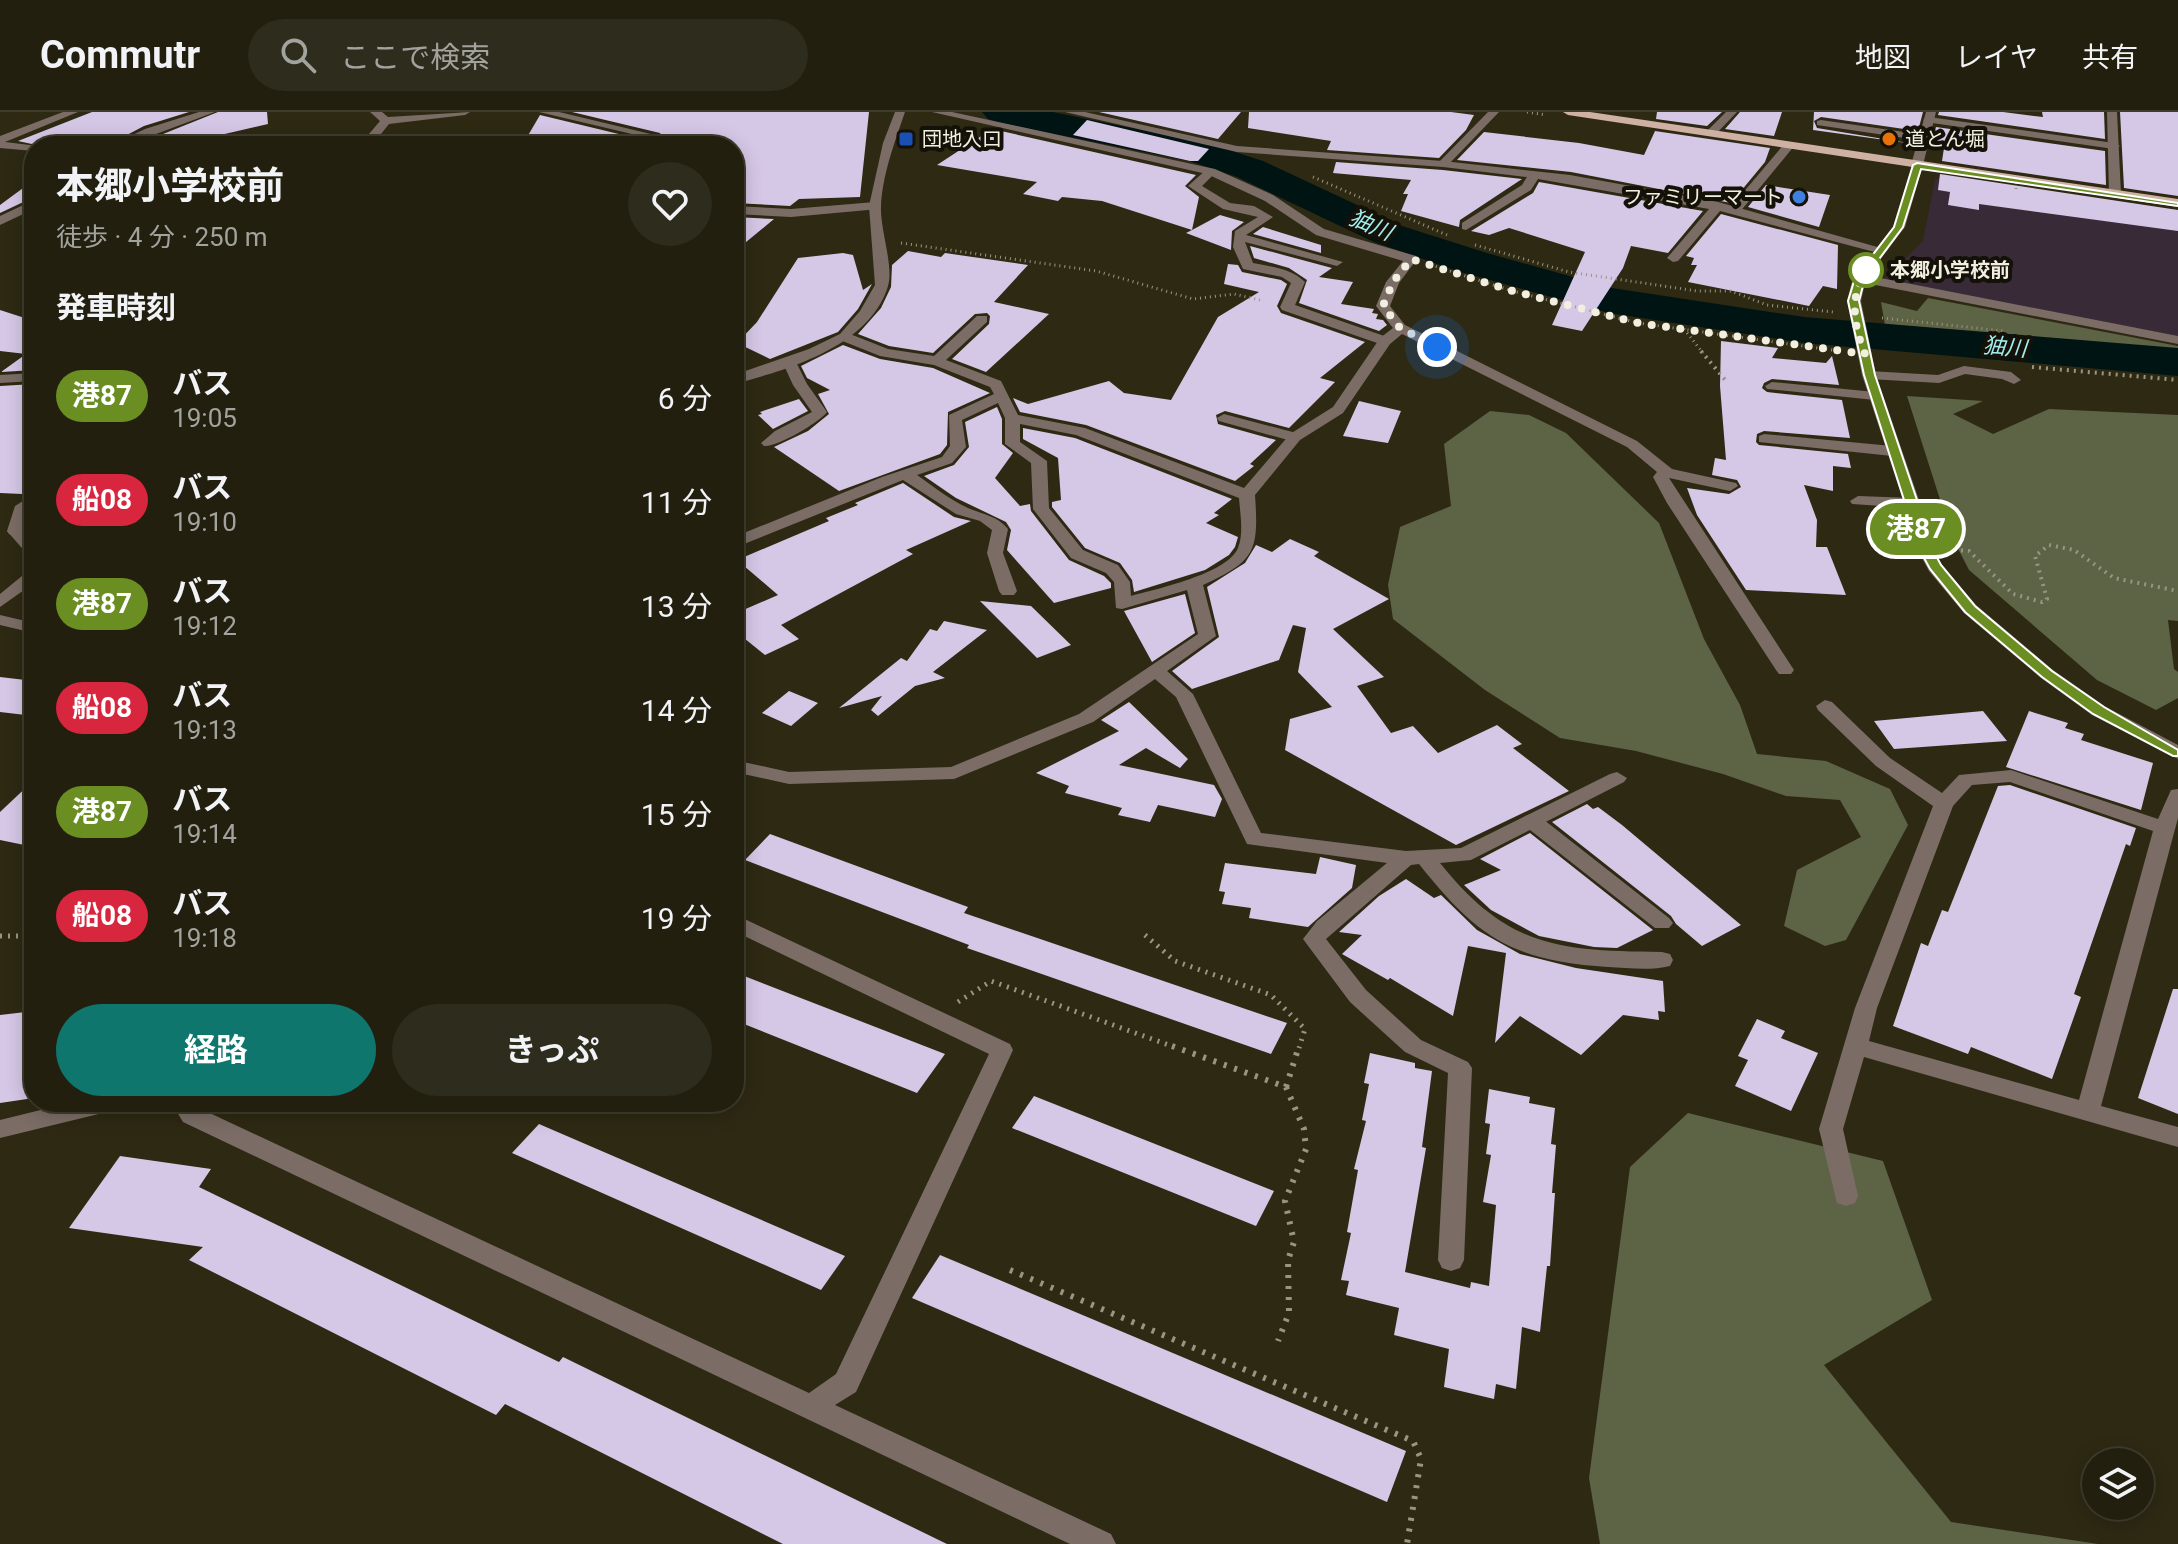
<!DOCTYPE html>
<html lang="ja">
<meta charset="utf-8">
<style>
body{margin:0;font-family:Roboto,"Noto Sans JP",sans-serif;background:#2e2c1c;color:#f1f3f6;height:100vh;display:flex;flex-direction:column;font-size:30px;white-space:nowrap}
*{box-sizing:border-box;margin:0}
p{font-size:26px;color:#a2a29e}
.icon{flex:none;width:44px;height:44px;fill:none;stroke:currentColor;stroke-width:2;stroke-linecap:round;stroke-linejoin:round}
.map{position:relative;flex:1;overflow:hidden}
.panel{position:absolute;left:24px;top:24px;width:720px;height:976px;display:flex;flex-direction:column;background:#221f0e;border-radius:32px;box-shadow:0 4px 20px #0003,0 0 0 2px #3f3d2e}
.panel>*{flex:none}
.badge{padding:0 16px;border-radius:26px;font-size:28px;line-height:52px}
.fabs{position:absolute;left:2082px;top:1336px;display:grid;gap:16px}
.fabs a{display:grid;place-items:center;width:72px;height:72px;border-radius:50%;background:#221f0e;box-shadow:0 4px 20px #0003,0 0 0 2px #3f3d2e;font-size:40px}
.you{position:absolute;width:40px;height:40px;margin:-20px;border:6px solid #fff;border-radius:50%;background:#1a73e8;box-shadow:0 0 0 12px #1a73e833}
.map>.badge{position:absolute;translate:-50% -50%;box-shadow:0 0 0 4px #fff}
h2{padding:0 32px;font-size:30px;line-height:72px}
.round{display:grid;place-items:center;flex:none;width:84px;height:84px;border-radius:42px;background:#2e2c1c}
.overview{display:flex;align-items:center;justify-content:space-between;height:136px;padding:0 32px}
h1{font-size:38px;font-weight:700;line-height:60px}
.button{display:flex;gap:16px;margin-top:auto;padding:16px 32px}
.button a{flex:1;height:92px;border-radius:48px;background:#0f766e;color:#fff;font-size:32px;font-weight:700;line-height:92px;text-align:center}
.button a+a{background:#2e2c1c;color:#f1f3f6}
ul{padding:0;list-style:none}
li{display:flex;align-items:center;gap:24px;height:104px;padding:0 32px}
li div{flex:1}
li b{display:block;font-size:30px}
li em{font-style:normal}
li .badge{min-width:88px;font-weight:700;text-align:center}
header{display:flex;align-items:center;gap:48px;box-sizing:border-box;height:112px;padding:0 40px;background:#221f0e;border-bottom:2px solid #3f3d2e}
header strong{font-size:38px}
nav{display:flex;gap:44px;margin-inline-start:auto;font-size:28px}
.search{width:560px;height:72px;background:#2e2c1c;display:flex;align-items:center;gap:20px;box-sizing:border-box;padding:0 28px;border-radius:44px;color:#a2a29e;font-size:30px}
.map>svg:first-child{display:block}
.education{fill:#392a37}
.forest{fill:#5d6345}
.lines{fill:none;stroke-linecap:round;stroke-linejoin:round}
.river{fill:#011414;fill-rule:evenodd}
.building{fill:#d5c7e6}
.path-far3{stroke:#999583;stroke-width:3;stroke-dasharray:1 4;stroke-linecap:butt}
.path-far2{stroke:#999583;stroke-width:4;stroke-dasharray:2 5;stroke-linecap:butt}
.path-far1{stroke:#999583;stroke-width:5;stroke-dasharray:2 6;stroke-linecap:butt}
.path{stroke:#999583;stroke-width:6;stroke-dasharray:3 8;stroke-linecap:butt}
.service{fill:#7b6d66;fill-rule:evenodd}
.minor{fill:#7b6d66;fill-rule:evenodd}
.tertiary{fill:#7b6d66;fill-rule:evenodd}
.primary{fill:#ceb1a3;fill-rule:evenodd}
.path-bridge{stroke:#999583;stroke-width:3;stroke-dasharray:1 4;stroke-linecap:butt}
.line{fill:#6b8e23;stroke:#fff;stroke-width:2}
.walk{stroke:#f2efe1;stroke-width:8;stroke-dasharray:0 14.4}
.transit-dot{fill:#1a4fb4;stroke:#141108;stroke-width:3}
.food-dot{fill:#e8710a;stroke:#141108;stroke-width:3}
.shop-dot{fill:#3f7fe0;stroke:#141108;stroke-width:3}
.stop-dot{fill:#fff;stroke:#6b8e23;stroke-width:4}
.labels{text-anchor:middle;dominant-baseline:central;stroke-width:8;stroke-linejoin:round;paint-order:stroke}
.far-poi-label{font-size:20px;fill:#f2efe1;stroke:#141108;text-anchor:start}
.far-stop-label{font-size:20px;font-weight:bold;fill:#f2efe1;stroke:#141108;text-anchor:start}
.far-water-label{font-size:22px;font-style:italic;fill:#a1eeef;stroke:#141108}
</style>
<header>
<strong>Commutr</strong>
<div class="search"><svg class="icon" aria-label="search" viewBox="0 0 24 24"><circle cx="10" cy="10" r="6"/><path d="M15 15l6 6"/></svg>ここで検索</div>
<nav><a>地図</a><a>レイヤ</a><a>共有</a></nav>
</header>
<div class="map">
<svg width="2178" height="1432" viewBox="0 0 2178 1432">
<rect width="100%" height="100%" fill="#2e2913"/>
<path class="education" d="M1952,65L2178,98V224L1882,169L1923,129L1935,67Z"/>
<path class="forest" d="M1928,186L2178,234V243L2098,237L2022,226L1961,227L1886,219L1881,190L1917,199Z
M1907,284L1983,289L1953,302L1993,322L2049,297L2178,303V509L2168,508L2174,557L2178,560V586L2156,598L2097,568L1969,458L1952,425Z
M1490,299L1529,303L1566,321L1659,411L1704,527L1740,593L1757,642L1826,649L1890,677L1908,713L1846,828L1825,834L1784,814L1797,758L1861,725L1840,688L1786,684L1723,662L1636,639L1560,626L1485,578L1393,507L1388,473L1400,415L1451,394L1444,332Z
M1688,1001L1883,1049L1932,1188L1824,1253L1951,1410L2098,1432H1600L1589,1366L1630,1055Z"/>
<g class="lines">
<path class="river" d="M982,0H1053L1210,32L1263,49L1402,114L1487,141L1612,176L1804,205L2178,236V264L1804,231L1609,201L1457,159L1374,130L1237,65L1189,49L1000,11L988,7Z"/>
</g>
<path class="building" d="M92,0H189L144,14L106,34H41L18,29Z
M218,0H267L268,12L203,27L202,33L133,34Z
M572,0H869L860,85L799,87L790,94L734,91V34L523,32L540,3L652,30L662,25L660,21Z
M1099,0H1241L1218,27Z
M1249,0H1451L1474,3L1466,18L1439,46L1327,38L1331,29L1248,16Z
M1657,0H1722L1707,14L1656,7Z
M1740,0H1782L1774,24L1725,17Z
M1814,0H1923L1918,19L1821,5L1814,9L1817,16L1914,32L1813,18Z
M1939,0H2003L2043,5L2042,0H2104L2105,27L1938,3Z
M2120,0H2178V84L2124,76Z
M1087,8L1209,37L1198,49H1190L1073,23Z
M1936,15L2105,39L2106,73L1942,49L1944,36L1931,34Z
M992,17L1196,63L1185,74L1199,85L1192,118L1220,103L1244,110L1232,119L1231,138L1186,121L1192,118L1102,89L1062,85L1058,89L1023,82L1037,70L937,53Z
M1655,19L1770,36L1765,50L1731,91L1571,60L1457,48L1484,20L1579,31L1644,43Z
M1336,50L1443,58L1522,67L1460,108L1459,115L1401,99L1408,82H1403L1411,68L1333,61Z
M1940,62L2178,98V119L1979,92V98L1948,93L1950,80L1938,78Z
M34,68V85L0,101V93Z
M1539,70L1703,99L1668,141L1631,134L1623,156L1582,219L1552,213L1585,140L1509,116L1489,123L1471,119L1533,81Z
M1766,73L1830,83L1819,115L1748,95Z
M1721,102L1838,133L1837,177L1823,174L1809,194L1688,170L1697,153H1691L1694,146L1686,144Z
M734,105L774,107L734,140Z
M1263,115L1321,133V141L1253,122Z
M1250,134L1332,156L1319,165L1353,170L1341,192L1374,197L1372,201L1378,202L1376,207L1383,208L1387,213L1379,219L1299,191L1307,168L1289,156L1254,146Z
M908,139L941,145L945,141L1028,153L994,190L1049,202L986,260L952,247L989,212L990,204L987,201L975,202L933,241L889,234L858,222L881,196L891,175L892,153Z
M843,141L853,143L863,178L872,172L858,197L838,220L770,247L737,231L757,210L798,146Z
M1228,152L1238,153L1242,160L1281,168L1287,172L1277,194L1281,201L1365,230L1320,266L1335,270L1289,316L1225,299L1216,303L1218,312L1276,328L1250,352L1254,354L1235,369L1086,313L1020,300L1013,286L1028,292L1109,269L1124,281L1171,288L1218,205L1259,180L1224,172Z
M0,198L34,209V258L1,260L26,242L0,239Z
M1721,229L1778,236L1772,246L1826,251L1832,244L1839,273L1772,267L1764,271L1762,276L1767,280L1842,288L1850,326L1764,319L1757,322L1756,330L1759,333L1848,342L1851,356L1833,354V379L1804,373L1817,408L1816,435H1827L1846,483L1746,478L1697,403L1687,376L1729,382L1741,375L1737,368L1712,363L1715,346L1726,348L1720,274Z
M843,233L880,247L933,256L990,281L948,300L947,333L940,342L839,379L774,335L808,319L829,302L818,282L830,278L807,266L801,254Z
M34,272V370L22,382L0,381V274Z
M799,287L808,299L773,317L758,303L762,302L760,300Z
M1359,289L1401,299L1388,331L1343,324Z
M997,295L1002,307V332L1013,341L995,366L1020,394L1030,392L1031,399L1069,448L1104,464L1111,471V476L1054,491L1007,438L1011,418L1006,410L956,386L924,364L954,353L969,335L965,310Z
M1023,316L1075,326L1232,387L1214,401L1219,403L1206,411L1238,425L1235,435L1229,443L1205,458L1134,480L1132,468L1120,451L1085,436L1052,395V390L1061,388L1058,346L1023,327Z
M903,371L954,405L971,409L906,438L913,442L781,513L799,527L765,543L734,518V502L778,483L737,448L829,409L826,406L858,393L855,391Z
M1290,427L1319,440L1314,444L1389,487L1333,517L1384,565L1357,574L1391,621L1413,614L1438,641L1497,613L1522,632L1513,636L1569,679L1456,733L1285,638L1290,607L1332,595L1298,560L1306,516L1293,513L1279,548L1192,577L1172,559L1219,525L1207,475L1245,451L1256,433L1272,440Z
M1185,482L1195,521L1152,550L1124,499Z
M980,489L1031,494L1071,533L1037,546Z
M944,509L987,518L933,560L945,566L915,574L878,604L871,598L882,584L839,596L901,546L907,549L930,517L937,519Z
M0,565L34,569V604L0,600Z
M789,579L818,591L791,614L762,601Z
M1129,590L1188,647L1180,656L1146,636L1119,653L1214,673L1222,687L1215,705L1158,693L1150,710L1118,703L1122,696L1065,681L1069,674L1036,661L1119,619L1101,608Z
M1983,599L2007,629L1894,637L1874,609Z
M2029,599L2068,611L2065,616L2084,622L2081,628L2153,651L2141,698L2006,655Z
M34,668V735L0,728V700Z
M2010,673L2136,716L2130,734L2126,732L2074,882L2081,885L2052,967L1971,935L1968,942L1893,914L1921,831L1928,834L1942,798L1948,800L1998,674Z
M1587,692L1593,697L1598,695L1622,713L1741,813L1702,834L1676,812L1671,804L1552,710Z
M1530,721L1653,818L1617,836L1594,835L1539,824L1491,798L1464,773L1501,758L1480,747Z
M770,722L968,795L964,801L1287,911L1271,942L967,836L969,833L745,748Z
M1320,745L1356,753L1352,776L1308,815L1249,806L1251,796L1222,792L1225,780L1219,779L1225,751L1316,762Z
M1406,767L1434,786L1441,783L1477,818L1520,842L1576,856L1663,869L1665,900L1658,899L1659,908L1623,903L1581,943L1520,904L1495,931L1506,841L1468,834L1453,904L1390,866L1388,868L1342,842L1362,823L1339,820L1379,784Z
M734,860L945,942L917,981L734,908Z
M2173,877H2178V1002L2138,986Z
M34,899V986L0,991V903Z
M1757,907L1785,919L1781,926L1818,941L1791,999L1735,974L1748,948L1738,944Z
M1370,941L1415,951V956L1432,959L1422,1035L1426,1036L1405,1160L1470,1176L1471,1170L1489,1174L1496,1093L1483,1090L1491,1043L1486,1042L1490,1012L1485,1011L1489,977L1530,985L1529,991L1555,996L1551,1032L1556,1033L1552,1081H1555L1550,1154H1547L1540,1220L1522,1215L1516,1277L1496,1272L1494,1287L1444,1275L1449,1237L1394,1223L1399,1196L1346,1183L1349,1169L1341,1168L1351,1121L1347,1120L1358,1058L1354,1057L1366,1009L1362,1008L1369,972L1364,971Z
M1034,984L1274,1079L1256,1114L1012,1016Z
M539,1012L845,1144L821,1178L512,1041Z
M120,1044L211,1057L199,1075L559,1250L563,1245L947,1432H783L505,1292L496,1303L189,1148L203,1135L69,1116Z
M940,1143L1406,1339L1387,1390L912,1186Z"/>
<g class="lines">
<path class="path-far3" d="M1527,0L1546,3
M1313,65L1447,123
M901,131L1096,159L1193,187L1234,182L1264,189
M1475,133L1569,160L1697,179H1731L1767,193L1833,200
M1431,153L1509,178L1638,211L1839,239
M1882,206L2004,219
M1684,217L1703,241"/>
<path class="path-far2" d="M1701,239L1726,269
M2032,255L2178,268
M1954,438L1969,439L2013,482L2042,490L2047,487L2035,444L2049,433L2074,438L2114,466L2178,479"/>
<path class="path-far1" d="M1145,823L1175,849L1271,883L1305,917L1299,936
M0,824H26L34,831
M26,824L34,812
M958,890L991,869L1177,936"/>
<path class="path" d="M1172,934L1286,975L1304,1017L1306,1037L1285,1089L1294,1130L1288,1148L1289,1201L1278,1229
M1286,975L1299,934
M1010,1158L1413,1329L1421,1347L1407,1432"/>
<path class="service" d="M1488,0H1499L1447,54H1439V50Z
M1929,5L2114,31L2120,34L2114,37L1925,10L1923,8Z
M1821,8L1925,23L1931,26L1925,29L1817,13V9Z
M1785,31L1795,33L1739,101H1731V95Z
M1207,57L1217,59L1202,74L1230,91L1254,94L1273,105L1246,123L1343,150L1337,154L1245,130L1253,151C1272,155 1291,156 1305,170L1295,193L1390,226V232H1380L1282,198L1280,195L1291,171L1282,165L1243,157L1233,135L1235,119L1258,105L1223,97L1188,74Z
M789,245L794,246L807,272L827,300C819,311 775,336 764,334L761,331L775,319L812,300L793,273L782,249Z
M1772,270L1875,280L1882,284L1875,288L1767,277L1765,274Z
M1224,302L1300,322L1303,325L1295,330L1219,309L1217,306Z
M1764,322L1892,334L1900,339L1892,344L1759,330V324Z
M34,382V395L28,399L23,419L15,424L9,422L7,419L15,394Z
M1532,702L1539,704L1669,806L1673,811L1669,816H1655L1525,714L1522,709L1525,704Z"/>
<path class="minor" d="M63,0H78L5,30L38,34H34V39L0,36V24Z
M199,0H215L124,34H109L145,17Z
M370,0H382L388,5L470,0L465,3L389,12L381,22L394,34H381L369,22L380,9Z
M539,0H559L659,24L653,27Z
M932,0H952L1215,57L1273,83L1324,117L1416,144L1417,147L1399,171L1390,194L1405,213L1637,329L1672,357L1736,371L1738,374L1730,379L1669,366L1794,558L1791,562H1779L1776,558L1667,391L1653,365L1657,360L1627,335L1402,222L1390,232L1343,301L1300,328L1255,383C1259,440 1255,449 1203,473L1216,524L1167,559L1193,582L1261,721L1406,739L1461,736L1610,662L1617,660L1627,666L1624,670L1471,748L1440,751C1508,836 1559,839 1662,840L1670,842L1673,848L1670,854C1651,859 1627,856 1608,855C1512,849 1477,825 1419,752L1411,753L1326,827L1366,878L1421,928L1468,950L1472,956L1464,1148L1460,1156L1451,1159L1442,1156L1438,1148L1448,961L1405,940L1350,890L1303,827L1317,809L1387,751L1247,732L1176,585L1155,567L1093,610L954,667L789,672L734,660V648L789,660L951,655L1079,602L1198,522L1187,478L1122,497L1116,496L1114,470L1106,461L1071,446L1033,397L1031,351L1005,332V306L998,291L962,308L966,335L952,351L917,363C933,374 950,388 968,396C984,403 996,403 1008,417L1003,441L1017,479L1014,483H1002L999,479L987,441L992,418L980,409L956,402L903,368L734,436V425L882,365L942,345L950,334L949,303L994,282L990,275L934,253L880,244L840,228V222H850L888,237L934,244L977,204H987V210L946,248L1001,269L1018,303L1085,316L1244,376L1290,322L1333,295L1380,226L1393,216L1376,194L1386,170L1403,149L1316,123L1265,89L1207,62ZM1020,312L1076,323L1239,386C1240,401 1244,421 1238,436C1227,462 1156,477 1131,484L1130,470L1118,453L1083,438L1049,396L1047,349L1020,330Z
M1065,0H1085L1237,34L1443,49L1570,63L1718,90L1888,138L1882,142L1720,99L1678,149L1673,150L1667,146L1709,97L1538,67L1531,78L1466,118L1462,117V111L1522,73L1527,65L1443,55L1237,40Z
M1726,0H1737L1715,23H1707V19Z
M1926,0H1936L1923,53L1917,56L1911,53Z
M2107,0H2117L2121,82L2115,86L2109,82Z
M34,88V97L0,113V104Z
M875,90L879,91V97L791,105L734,102V94L791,97Z
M1860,162L2178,224V232L1855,169V163Z
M1964,254L2011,260L2021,268L2014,272L2002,267L1965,262L1939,271L1869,267L1862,263L1869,259L1938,263Z
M34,261V269L0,271V263Z
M1858,384L1912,386L1920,391L1912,396L1852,392L1850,389Z
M15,414L21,416L34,429V444L28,443L7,419Z
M34,448V471L0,495V482L22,464L28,449Z
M1825,588L1832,590L1890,646L1942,681L1959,663L2011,658L2158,707L2171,678L2178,677V706L2101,994L2178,1015V1035L1864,945L1843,1017L1858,1084L1855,1091L1846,1094L1837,1091L1819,1017L1855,896L1933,694L1876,654L1818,598L1816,594ZM2010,670L2153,719L2079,988L1869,929L1877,896L1953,694L1972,673Z
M734,802L1010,932L1013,938L856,1280L835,1293L1111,1422L1116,1432H1070L183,1010L171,990H195L199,996L809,1281L836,1262L989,942L734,819Z"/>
<path class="tertiary" d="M895,0H905C895,29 882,64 881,95C880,117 894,155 888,174C870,234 788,258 734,272V263L809,237L840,222L860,199L875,173L869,94L883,31Z
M1913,51L1923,53L1905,115L1866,166L1861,189L1876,263L1920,391L1924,420L1942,453L1976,493L2053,558L2106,595L2178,633V647L2092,603L2041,566L1964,501L1929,459L1908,420L1904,391L1862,263L1847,189L1853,166L1893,115Z
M0,503L34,511V521L0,513Z
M73,990H123L119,997L111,999L0,1026V1008Z"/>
<path class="primary" d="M1563,0H1590L2178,87V95L1568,3Z"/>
<path class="path-bridge" d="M2016,77L2017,63"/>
</g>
<path class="line" d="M1917,51L2178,91V94L1921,57L1903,115L1865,166L1859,189L1875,263L1918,391L1923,420L1941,453L1975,494L2052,559L2104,595L2178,638V644H2173L2093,602L2042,565L1965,500L1930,457L1910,420L1905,391L1864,263L1848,189L1855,166L1894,115L1913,53Z"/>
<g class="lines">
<path class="walk" d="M1437,235L1400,216L1383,194L1393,170L1411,147L1509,178L1638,211L1865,242C1852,210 1849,180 1871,152L1866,158"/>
</g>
<rect class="transit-dot" x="898" y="19" width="16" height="16" rx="4"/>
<circle class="food-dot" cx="1889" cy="27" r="8"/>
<circle class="shop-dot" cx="1799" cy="85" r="8"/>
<circle class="stop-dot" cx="1866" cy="158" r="16"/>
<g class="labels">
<g class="far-poi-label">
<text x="922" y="27">団地入口</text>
<text x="1905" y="27">道とん堀</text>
<text x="1783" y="85" text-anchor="end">ファミリーマート</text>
</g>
<g class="far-stop-label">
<text x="1890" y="158">本郷小学校前</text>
</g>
<g class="far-water-label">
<text transform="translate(1371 113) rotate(23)">㹨川</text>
<text transform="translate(2005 235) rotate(5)">㹨川</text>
</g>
</g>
</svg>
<div class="fabs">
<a><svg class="icon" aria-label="layers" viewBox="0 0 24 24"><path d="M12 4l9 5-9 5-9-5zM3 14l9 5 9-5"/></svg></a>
</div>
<div class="you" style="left:1437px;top:235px"></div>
<b class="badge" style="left:1916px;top:417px;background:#6b8e23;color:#fff">港87</b>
<section class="panel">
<div class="overview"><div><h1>本郷小学校前</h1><p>徒歩 · 4 分 · 250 m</p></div><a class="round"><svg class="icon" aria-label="heart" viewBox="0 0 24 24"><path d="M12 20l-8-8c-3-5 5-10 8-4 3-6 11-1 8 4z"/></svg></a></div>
<h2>発車時刻</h2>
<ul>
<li><span class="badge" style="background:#6b8e23;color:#fff">港87</span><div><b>バス</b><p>19:05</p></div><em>6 分</em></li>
<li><span class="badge" style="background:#d7263d;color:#fff">船08</span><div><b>バス</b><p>19:10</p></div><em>11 分</em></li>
<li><span class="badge" style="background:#6b8e23;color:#fff">港87</span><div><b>バス</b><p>19:12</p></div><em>13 分</em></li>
<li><span class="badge" style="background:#d7263d;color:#fff">船08</span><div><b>バス</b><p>19:13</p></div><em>14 分</em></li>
<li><span class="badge" style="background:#6b8e23;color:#fff">港87</span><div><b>バス</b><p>19:14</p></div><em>15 分</em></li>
<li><span class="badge" style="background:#d7263d;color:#fff">船08</span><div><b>バス</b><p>19:18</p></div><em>19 分</em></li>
</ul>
<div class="button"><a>経路</a><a>きっぷ</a></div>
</section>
</div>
